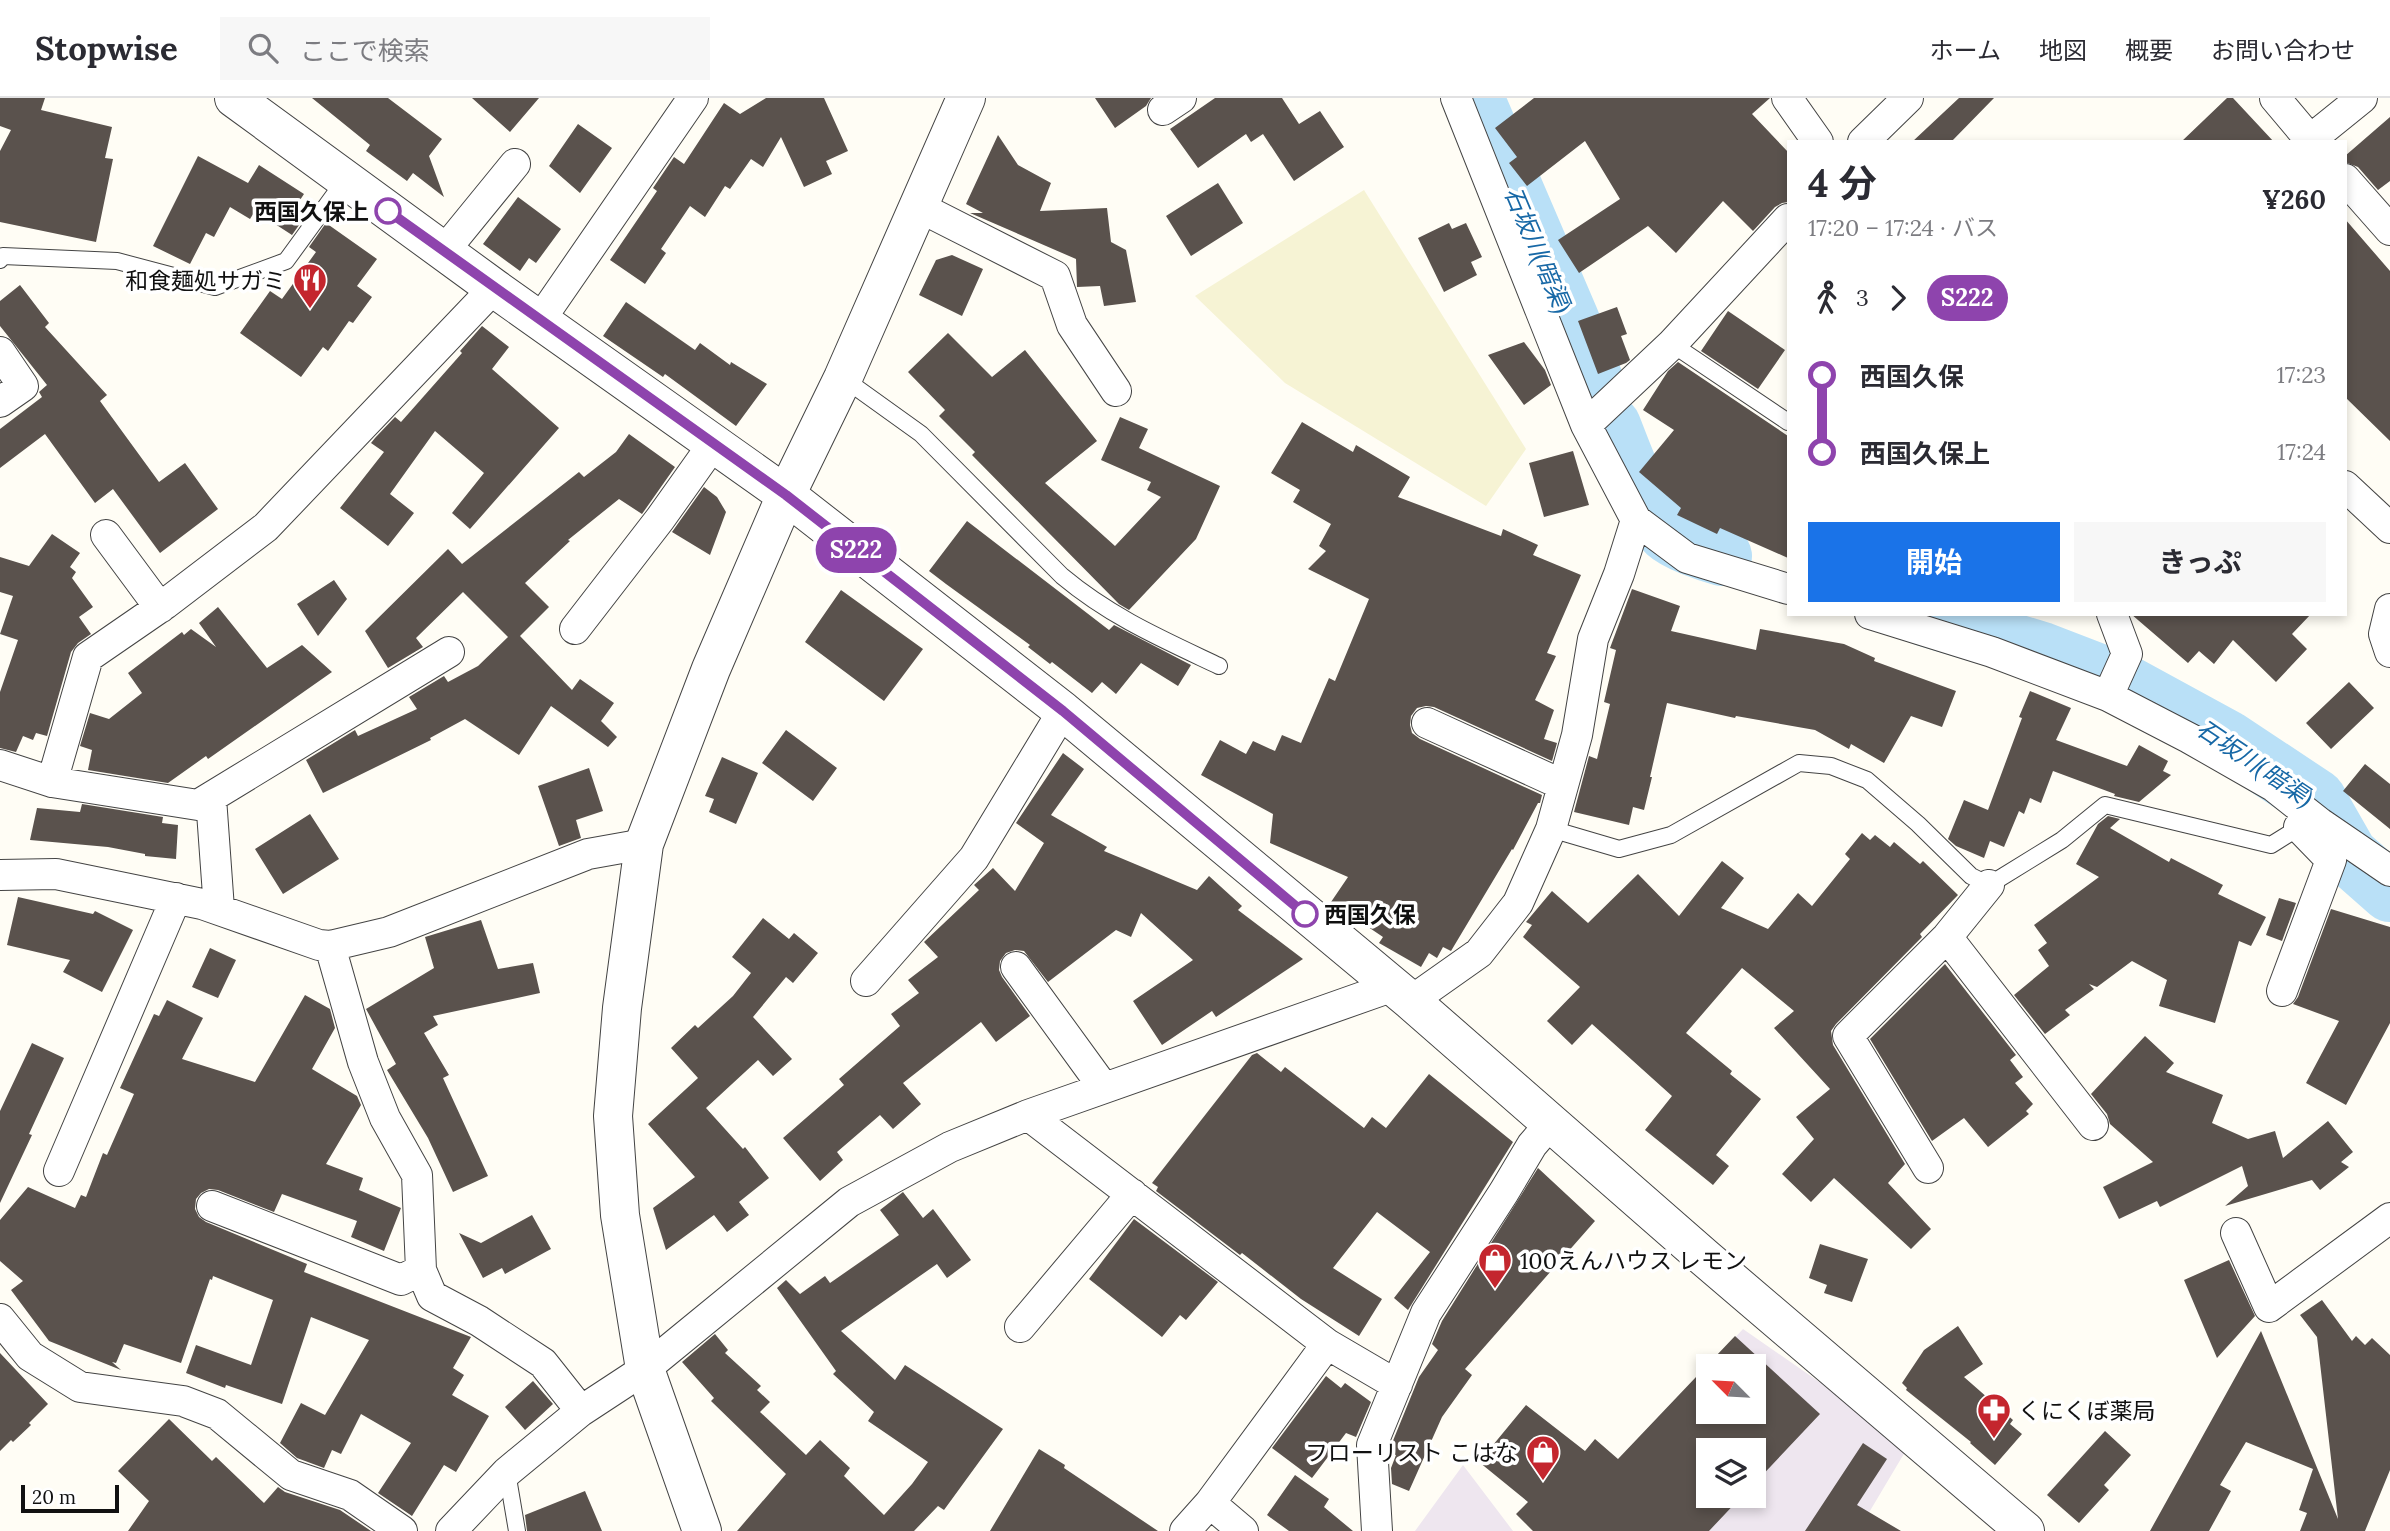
<!DOCTYPE html>
<html lang="ja">
<meta charset="utf-8">
<style>
body{margin:0;font-family:Lora,"Noto Sans JP",serif;background:#f7f7f7;color:#2b2b33;height:100vh;display:flex;flex-direction:column;font-size:26px;white-space:nowrap}
*{box-sizing:border-box;margin:0}
p{font-size:23px;color:#7c7c81}
.icon{flex:none;width:38px;height:38px;fill:none;stroke:currentColor;stroke-width:2;stroke-linecap:round;stroke-linejoin:round}
.map{position:relative;flex:1;overflow:hidden}
.panel{position:absolute;left:1787px;top:42px;width:560px;height:476px;display:flex;flex-direction:column;background:#fff;border-radius:0px;box-shadow:0 4px 10px #0003}
.panel>*{flex:none}
.badge{padding:0 14px;border-radius:23px;font-size:24px;line-height:46px}
.needle{width:46px;rotate:294deg}
.buttons{position:absolute;left:1696px;top:1256px;display:grid;gap:14px}
.buttons a{display:grid;place-items:center;width:70px;height:70px;border-radius:0px;background:#fff;box-shadow:0 4px 10px #0003;font-size:35px}
.scale{position:absolute;left:21px;bottom:18px;width:98px;box-sizing:border-box;padding-left:7px;border:4px solid #111;border-top:0;font-size:19px;line-height:24px;white-space:nowrap;color:#111;-webkit-text-stroke:5px #fff;paint-order:stroke}
.map>.badge{position:absolute;translate:-50% -50%;box-shadow:0 0 0 4px #fff}
.legs{display:flex;align-items:center;gap:10px;height:77px;padding:0 21px;font-size:23px}
.legs p{margin-inline-start:auto}
.overview{display:flex;align-items:center;justify-content:space-between;height:119px;padding:0 21px}
h1{font-size:38px;font-weight:700;line-height:52px}
.primary-button{display:flex;gap:14px;margin-top:auto;padding:14px 21px}
.primary-button a{flex:1;height:80px;border-radius:0px;background:#1a73e8;color:#fff;font-size:28px;font-weight:700;line-height:80px;text-align:center}
.primary-button a+a{background:#f7f7f7;color:#2b2b33}
ul{padding:0 21px;list-style:none}
li{display:flex;align-items:center;gap:24px;height:77px;font-size:26px}
li i{display:grid;place-items:center;width:10px;height:100%;margin:0 9px;background:currentColor}
li i::after{content:'';width:18px;height:18px;margin:-9px;border:5px solid;border-radius:50%;background:#fff}
li p{margin-inline-start:auto}
li:first-child i{background:linear-gradient(#0000 50%,currentColor 0)}
li:last-child i{background:linear-gradient(currentColor 50%,#0000 0)}
header{display:flex;align-items:center;gap:42px;box-sizing:border-box;height:98px;padding:0 35px;background:#fff;border-bottom:2px solid #e1e1e2}
header strong{font-size:33px}
nav{display:flex;gap:38px;margin-inline-start:auto;font-size:24px}
.search{width:490px;height:63px;background:#f7f7f7;display:flex;align-items:center;gap:18px;box-sizing:border-box;padding:0 24px;border-radius:0px;color:#7c7c81;font-size:26px}
.map>svg:first-child{display:block}
.industrial{fill:#eee6ef;fill-rule:evenodd}
.farmland{fill:#f6f3d4}
.lines{fill:none;stroke-linecap:round;stroke-linejoin:round}
.river{stroke:#b9e0f7;stroke-width:60}
.building{fill:#5a524d;fill-rule:evenodd}
.service-casing{stroke:#444;stroke-width:18}
.minor-casing{stroke:#444;stroke-width:32}
.tertiary-casing{stroke:#444;stroke-width:40}
.service{stroke:#fff;stroke-width:16}
.minor{stroke:#fff;stroke-width:30}
.tertiary{stroke:#fff;stroke-width:38}
.line-1-casing{stroke:#fff;stroke-width:16}
.line-1{stroke:#8e44ad;stroke-width:10}
.stop-1-dot{fill:#fff;stroke:#8e44ad;stroke-width:3.5}
.labels{text-anchor:middle;dominant-baseline:central;stroke-width:7;stroke-linejoin:round;paint-order:stroke}
.stop-label{font-size:23px;font-weight:bold;fill:#111;stroke:#fff;text-anchor:end}
.poi-label{font-size:23px;fill:#111;stroke:#fff;text-anchor:end}
.water-label{font-size:24px;font-style:italic;fill:#1768a6;stroke:#fff}
</style>
<header>
<strong>Stopwise</strong>
<div class="search"><svg class="icon" aria-label="search" viewBox="0 0 24 24"><circle cx="10" cy="10" r="6"/><path d="M15 15l6 6"/></svg>ここで検索</div>
<nav><a>ホーム</a><a>地図</a><a>概要</a><a>お問い合わせ</a></nav>
</header>
<div class="map">
<svg width="2390" height="1433" viewBox="0 0 2390 1433">
<rect width="100%" height="100%" fill="#fffdf5"/>
<path class="industrial" d="M1743,1231L1861,1313L1905,1354L1858,1433H1554ZM1708,1269H1754V1314H1708ZM1708,1353H1754V1398H1708Z
M1463,1367L1513,1433H1415Z"/>
<path class="farmland" d="M1364,92L1526,351L1486,408L1285,285L1195,198Z"/>
<g class="lines">
<path class="river" d="M1474,0L1569,221L1602,304
M1611,328C1625,363 1639,407 1667,434C1678,444 1707,454 1722,458
M1927,519L2042,554L2107,579
M2128,588L2227,642L2316,701L2348,757L2390,794"/>
</g>
<path class="building" d="M0,0H45L41,12L112,29L105,60L113,61L96,144L0,124V53L11,32L0,28Z
M312,0H388L442,41L429,58L444,99L413,75L407,83L366,53L370,47Z
M472,0H539L510,34Z
M766,0H824L848,53L826,63L832,76L804,89L781,39L763,69L751,61L730,91L725,88L705,119L690,108L661,151L666,155L645,186L610,162L657,93L653,90L674,59L684,66L724,5L740,16Z
M1095,0H1151L1146,8L1115,30Z
M1215,0H1282L1299,26L1320,13L1344,49L1294,83L1263,36L1251,44L1246,36L1198,70L1170,31Z
M1534,0H1770L1752,16L1788,54V104L1782,105L1775,109L1753,133L1723,103L1676,155L1648,128L1579,175L1558,142L1620,101L1585,43L1527,88L1509,65L1517,59L1495,30Z
M1959,0H1994L1951,44H1912Z
M2227,0H2233L2274,44H2181Z
M2390,19V83L2378,92L2358,69L2345,64V58Z
M578,26L612,50L580,95L549,68Z
M998,37L1018,67L1051,85L1040,113L1107,110L1111,144L1126,152L1136,204L1104,208L1100,188L1077,189L1076,161L970,115H983L966,106Z
M198,58L248,85L259,67L304,96L298,105L309,113L292,137L255,113L250,121L230,109L214,139L206,135L190,166L153,148Z
M1218,85L1243,125L1191,158L1166,118Z
M518,99L561,131L536,165L529,160L520,173L483,146Z
M2345,121L2390,173V343L2345,299Z
M326,125L377,161L357,188L372,199L353,225L349,223L328,253L323,249L301,279L240,235L270,193L282,201L316,154L309,149Z
M1449,125L1452,131L1466,125L1482,159L1471,164L1477,177L1444,194L1418,140Z
M952,157L983,171L962,218L919,197L936,162Z
M20,187L49,225L45,229L107,297L100,303L159,384L185,365L218,411L160,455L113,391L95,405L45,336L0,370V331L42,299L39,294L47,287L0,228V203Z
M626,204L695,252L700,245L730,267L731,264L767,286L736,328L665,276L663,279L603,238Z
M1617,209L1627,236L1621,238L1630,262L1626,265L1598,276L1578,223Z
M1728,213L1785,252L1758,291L1701,253Z
M482,228L509,249L492,271L559,330L470,431L452,415L484,375L435,333L390,396L414,415L388,448L340,410L384,354L371,345L375,340L395,319L401,324L462,255L460,253Z
M948,235L992,279L1025,252L1097,343L1045,385L1115,448L1161,399L1147,392L1151,384L1101,362L1120,319L1148,331L1139,350L1220,388L1196,441L1129,512L1119,506L972,357L975,354L939,318L945,312L908,274Z
M1524,244L1545,272L1551,287L1524,307L1488,257Z
M1678,264L1788,338V460L1720,430L1717,436L1677,417L1681,410L1639,374L1674,332L1643,312L1668,273Z
M1302,324L1353,354L1356,347L1410,379L1398,399L1501,438L1503,431L1538,447L1533,457L1581,477L1547,555L1556,558L1535,602L1554,612L1544,641L1557,645L1552,663L1434,609L1426,608L1417,610L1411,618L1410,627L1412,635L1420,641L1542,697L1540,705H1538L1513,752L1512,751L1451,853L1443,849L1437,860L1429,855L1421,869L1379,845L1383,839L1331,804L1348,779L1270,745L1273,716L1201,677L1220,642L1246,656L1253,643L1275,653L1282,637L1301,645L1329,580L1335,583L1369,501L1308,471L1326,453L1319,448L1331,426L1293,404L1300,392L1271,375Z
M629,336L675,369L642,416L619,401L568,442L570,443L525,485L549,509L520,538L572,592L580,581L614,605L601,623L617,639L608,649L551,608L519,657L465,621L430,640L431,642L323,695L306,662L355,632L358,638L417,611L409,599L444,578L448,584L478,568L508,539L463,494L416,540L423,549L388,570L365,533L448,451L462,466L579,374L584,379L616,354Z
M1573,353L1589,407L1544,419L1529,365Z
M704,389L717,399L726,414L710,457L672,434Z
M967,423L1109,532L1114,527L1191,567L1178,588L1141,565L1116,596L1102,584L1092,595L1052,564L1050,566L1028,549L1030,547L946,486L929,473Z
M52,436L80,455L70,469L76,474L72,480L93,509L79,519L91,536L78,545L71,554L47,638L36,635L33,642L23,638L16,654L0,650V594L18,542L0,536L13,498L0,494V459L29,468Z
M334,482L347,501L318,538L297,506Z
M1632,491L1680,508L1671,533L1756,552L1760,531L1844,546L1875,560L1874,563L1956,593L1942,629L1911,618L1884,665L1851,646L1849,651L1815,632L1736,618L1735,620L1667,605L1650,679H1652L1644,712L1633,709L1629,727L1574,714L1589,658L1597,661L1610,606L1604,604L1616,552L1610,550Z
M841,492L923,551L884,603L805,544Z
M218,509L267,570L302,547L332,574L208,661L206,658L168,685L88,672L92,652L80,648L90,615L109,621L142,595L128,575L182,534L184,537L191,531L216,549L199,525Z
M2131,516H2311L2292,536L2307,551L2276,584L2233,542L2214,566L2199,553L2188,565Z
M2349,584L2374,610L2331,651L2306,625Z
M2030,593L2071,610L2056,642L2127,668L2139,647L2168,663L2163,673L2171,677L2139,704L2114,698L2115,696L2053,673L2041,705L2030,700L2024,716L2019,713L2004,749L1990,743L1984,760L1956,748L1948,741L1964,702L1988,712L2022,620L2019,619Z
M786,632L837,670L813,703L762,665Z
M1063,655L1084,671L1051,717L1107,749L1104,753L1197,792L1209,778L1242,808L1238,812L1303,861L1216,919L1212,913L1162,947L1133,903L1193,862L1141,815L1131,839L1116,832L1048,884L1024,853L1015,852L1006,855L1000,863L999,872L1002,879L1030,918L996,944L981,924L903,985L921,1006L893,1031L880,1017L837,1054L843,1062L820,1083L783,1040L844,987L839,981L900,928L891,916L919,895L908,882L938,859L924,844L979,792L974,787L993,770L1015,793L1044,745L1016,725Z
M722,659L758,675L736,726L709,714L714,701L705,698Z
M2365,666L2390,686V731L2343,693Z
M589,670L603,713L576,722L581,740L559,748L538,688Z
M82,706L163,719L162,725L178,727L176,761L145,758V756L108,749L30,742L37,710L80,714Z
M310,716L339,761L283,796L255,751Z
M2108,718L2120,721L2110,730L2169,764L2171,760L2223,787L2218,796L2266,819L2251,848L2239,843L2215,925L2159,908L2167,882L2132,863L2097,889L2089,886L2094,891L2065,912L2070,917L2045,936L2014,897L2049,868L2038,852L2047,845L2034,827L2099,779L2076,766L2098,726Z
M1862,735L1870,742L1875,737L1890,749L1894,744L1920,766L1923,763L1958,797L1920,836L1922,839L1836,926L1831,933L1833,947L1905,1066L1888,1085L1931,1131L1911,1151L1834,1080L1811,1104L1782,1076L1814,1041L1796,1019L1830,991L1774,930L1794,913L1742,870L1686,935L1732,973L1730,976L1761,1001L1716,1057L1729,1068L1713,1087L1645,1032L1672,998L1592,926L1572,947L1547,923L1580,889L1523,839L1532,827L1526,824L1552,793L1588,825L1638,776L1679,818L1722,763L1744,780L1721,810L1768,831L1798,795L1812,808L1850,761L1845,756Z
M18,799L93,816L95,813L133,832L102,894L63,874L70,862L7,847Z
M2279,800L2296,805L2282,843L2266,837Z
M2331,811L2390,829V925L2346,1007L2306,985L2339,923L2293,906L2298,899Z
M763,820L789,841L794,835L818,855L793,885L786,879L753,919L792,961L773,978L758,962L706,1010L743,1051L745,1049L769,1080L739,1104L749,1117L727,1134L714,1117L666,1152L653,1110L695,1079L648,1026L698,980L671,950L695,927L698,930L733,898L751,875L732,859Z
M481,822L498,871L533,865L540,895L433,918L438,927L424,935L449,977L443,980L488,1078L453,1094L428,1040L387,972L396,966L366,911L434,870L425,839Z
M210,850L236,862L218,900L192,889Z
M1945,866L2016,957L2010,962L2023,979L2015,985L2033,1006L2026,1013L2029,1016L1988,1049L1964,1020L1932,1043L1870,941Z
M305,897L330,911L335,930L312,971L357,998L361,1007L326,1066L363,1080L359,1092L401,1110L384,1153L351,1139L357,1123L282,1096L274,1114L218,1092L209,1091L201,1095L196,1101L195,1111L199,1119L206,1124L307,1166L304,1174L471,1239L453,1270L464,1277L452,1297L489,1318L456,1374L444,1367L412,1418L378,1395L411,1345L361,1316L341,1356L332,1352L324,1370L297,1360L280,1345L301,1305L325,1317L369,1242L311,1219L282,1306L226,1287L225,1290L186,1275L196,1247L251,1267L273,1202L213,1178L212,1182L210,1181L181,1265L124,1246L116,1265L112,1264L121,1272L49,1243L11,1192L23,1183L0,1163V1122L28,1089L75,1110L81,1097L86,1099L103,1055L107,1057L134,996L120,990L154,916L159,918L167,902L203,920L182,961L255,984Z
M2145,938L2174,965L2166,974L2223,997L2212,1025L2248,1041L2275,1033L2283,1060L2328,1023L2353,1054L2341,1064L2349,1069L2320,1092L2312,1082L2225,1108L2248,1088L2242,1068L2160,1109L2157,1103L2119,1121L2103,1089L2153,1064L2110,1026L2107,1016L2091,996Z
M32,945L64,960L29,1036L32,1037L0,1105V1013Z
M1257,955L1281,974L1285,969L1364,1030L1372,1019L1386,1030L1429,976L1513,1044L1408,1212L1394,1200L1430,1154L1377,1114L1333,1170L1382,1201L1359,1238L1301,1201L1242,1155L1240,1157L1156,1093L1158,1089L1152,1085L1252,957Z
M1538,1070L1595,1123L1465,1271L1472,1277L1442,1319L1409,1393L1392,1386L1391,1370L1396,1357L1390,1355V1350L1419,1279L1438,1252L1432,1246L1442,1223Z
M903,1094L923,1120L933,1111L971,1162L947,1180L937,1166L841,1233L895,1282L905,1267L1003,1331L944,1412L938,1408L914,1433H737L786,1376L711,1303L714,1300L682,1264L715,1236L728,1252L725,1255L761,1288L757,1292L770,1304L760,1314L806,1357L820,1342L850,1370L844,1378L884,1417L912,1386L928,1364L868,1323L874,1314L833,1276L836,1273L777,1190L786,1182L800,1196L825,1178L830,1185L899,1137L880,1112Z
M532,1117L551,1151L505,1176L502,1170L483,1180L459,1135L481,1145Z
M1134,1121L1218,1184L1186,1222L1180,1217L1162,1239L1089,1181Z
M1820,1146L1868,1161L1852,1204L1824,1195L1827,1187L1809,1180Z
M2229,1162L2255,1218L2217,1260L2184,1182Z
M2322,1202L2352,1243L2356,1238L2365,1247L2372,1240L2390,1257V1372L2365,1433H2300L2307,1415L2299,1412L2313,1371L2246,1344L2220,1387L2231,1393L2209,1433H2150L2261,1233L2338,1421L2317,1239L2300,1217Z
M1958,1228L1983,1266L1964,1279L2013,1322L2010,1326L2022,1336L1995,1367L1970,1345L1971,1344L1906,1292L1907,1290L1902,1285L1924,1252Z
M1735,1238L1820,1316L1754,1386V1353H1708V1398H1742L1709,1433H1533L1516,1416L1528,1404L1479,1364L1526,1307L1585,1353L1595,1341L1618,1361ZM1708,1269H1754V1314H1708Z
M0,1255L48,1306L29,1325L31,1327L13,1344L11,1342L0,1353Z
M1326,1278L1341,1290L1345,1285L1371,1304L1356,1339L1346,1335L1312,1380L1272,1350Z
M533,1283L553,1306L525,1332L505,1309Z
M169,1321L212,1363L216,1359L264,1405L278,1389L285,1394L340,1412L371,1433H128L149,1403L118,1373Z
M2105,1333L2131,1357L2104,1387L2109,1392L2079,1425L2047,1397Z
M1863,1345L1887,1361L1857,1407L1901,1433H1805Z
M1039,1351L1065,1367L1064,1370L1158,1433H990Z
M1295,1377L1329,1401L1324,1409L1353,1433H1289L1267,1417Z
M585,1393L602,1433H527L525,1417Z"/>
<g class="lines">
<g class="service-casing">
<path id="service" d="M0,162L3,158L117,163L215,189L286,163L345,82
M1672,246L1788,324
M843,280L921,336L1062,478C1111,519 1162,541 1219,568
M1551,731L1619,751L1671,737L1799,665L1831,668L1867,682L1918,726L1971,778L1989,787L2062,742L2105,707L2271,747L2303,727
M507,1374L517,1433"/>
</g>
<g class="minor-casing">
<path id="minor" d="M1456,0L1586,327L1636,422L1687,460L1788,491
M1787,0L1818,44
M2275,0L2312,44
M1163,12L1181,0
M2310,42L2362,0
M1863,44L1908,0
M2345,81L2390,132
M917,108L1055,178L1072,227L1116,293
M444,153L515,66
M540,222L693,0
M0,254L23,288L0,304
M1586,327L1672,246L1788,121
M2345,388L2390,430
M106,437L160,510
M2390,511L2384,536L2390,554
M1870,516L1992,554L2108,598L2189,640L2273,688L2320,725L2390,773
M575,531L660,421L714,345
M2108,598L2127,556L2112,516
M1427,625L1563,687
M0,667L52,684L198,707L449,554
M52,684L88,559L165,506L266,429L494,190
M211,700L219,811
M0,777L56,776L202,806L319,847L330,848L389,834L588,756L644,746
M1947,839L2093,1027
M330,848L363,964L385,1020L417,1077L421,1172L432,1198L479,1223L543,1265L581,1313
M1016,869L1104,990
M866,883L974,760L1063,613
M2282,893L2331,762L2299,729
M1411,903L1479,855L1518,805L1551,731L1577,637L1593,541L1619,476L1636,422
M1028,1017L1327,1246L1397,1287
M1928,1070L1848,938L1947,839L1989,787
M59,1073L176,800
M212,1108L401,1182L421,1172
M2236,1135L2269,1209L2390,1120
M0,1221L30,1258L80,1289L183,1303L217,1316L291,1377L350,1397L402,1433
M1020,1229L1132,1096
M1210,1405L1243,1433
M451,1433L507,1374L581,1313L645,1271L849,1104L950,1049L1028,1017L1391,889
M1185,1433L1210,1405L1327,1246
M1377,1433L1372,1347L1426,1215L1504,1094L1532,1047L1550,1026"/>
</g>
<g class="tertiary-casing">
<path id="tertiary" d="M234,0L494,190L786,397L1063,613L1411,903L1705,1160L2025,1433
M702,1433L645,1271L620,1117L613,1018L622,910L644,746L711,571L786,397L843,280L966,0"/>
</g>
<use href="#service" class="service"/>
<use href="#minor" class="minor"/>
<use href="#tertiary" class="tertiary"/>
</g>
<g class="lines">
<g class="line-1-casing">
<path id="line-1" d="M388,113L786,397L1063,613L1305,816"/>
</g>
<use href="#line-1" class="line-1"/>
</g>
<defs>
<g id="restaurant-pin" transform="scale(1.75)"><path d="M0 17L-7.5 6A9.5 9.5 0 1 1 7.5 6Z" fill="#c4262e" stroke="#fff"/><path d="M-5-6h1v4h1v-4h1v4h1v-4h1v5L-1.5 .5V6h-2V.5L-5-1ZM5-6V6H3V1.5H1.5Q1.5-4 5-6Z" fill="#fff"/></g>
<g id="shop-pin" transform="scale(1.75)"><path d="M0 17L-7.5 6A9.5 9.5 0 1 1 7.5 6Z" fill="#c4262e" stroke="#fff"/><path d="M-5-2.5h2.3a2.7 3.5 0 0 1 5.4 0H5L5.5 6h-11ZM-1.5-2.5h3a1.5 2.3 0 0 0-3 0Z" fill="#fff"/></g>
<g id="pharmacy-pin" transform="scale(1.75)"><path d="M0 17L-7.5 6A9.5 9.5 0 1 1 7.5 6Z" fill="#c4262e" stroke="#fff"/><path d="M-2-6h4v4h4v4h-4v4h-4v-4h-4v-4h4Z" fill="#fff"/></g>
</defs>
<g fill-rule="evenodd">
<use href="#restaurant-pin" x="310" y="182"/>
<use href="#shop-pin" x="1495" y="1162"/>
<use href="#pharmacy-pin" x="1994" y="1312"/>
<use href="#shop-pin" x="1543" y="1354"/>
</g>
<g class="stop-1-dot">
<circle cx="388" cy="113" r="12"/>
<circle cx="1305" cy="816" r="12"/>
</g>
<g class="labels">
<g class="stop-label">
<text x="369" y="113">西国久保上</text>
<text x="1324" y="816" text-anchor="start">西国久保</text>
</g>
<g class="poi-label">
<text x="286" y="182">和食麺処サガミ</text>
<text x="1520" y="1162" text-anchor="start">100えんハウス レモン</text>
<text x="2018" y="1312" text-anchor="start">くにくぼ薬局</text>
<text x="1518" y="1354">フローリスト こはな</text>
</g>
<g class="water-label">
<text transform="translate(1538 152) rotate(67)">石坂川(暗渠)</text>
<text transform="translate(2255 665) rotate(34)">石坂川(暗渠)</text>
</g>
</g>
</svg>
<div class="buttons">
<a><svg class="needle" viewBox="-14 -14 28 28"><path d="M0-13l5 13h-10z" fill="#e53935"/><path d="M0 13l5-13h-10z" fill="#7c7c81"/></svg></a>
<a><svg class="icon" aria-label="layers" viewBox="0 0 24 24"><path d="M12 4l9 5-9 5-9-5zM3 14l9 5 9-5"/></svg></a>
</div>
<div class="scale">20 m</div>
<b class="badge" style="left:856px;top:452px;background:#8e44ad;color:#fff">S222</b>
<section class="panel">
<div class="overview"><div><h1>4 分</h1><p>17:20 – 17:24 · バス</p></div><b>¥260</b></div>
<div class="legs"><svg class="icon" aria-label="walk" viewBox="0 0 24 24"><circle cx="13" cy="4" r="2"/><path d="M13 8l-2 6 4 7M11 14l-3 7M7 12l3-4h3l4 4"/></svg>3<svg class="icon" aria-label="forward" viewBox="0 0 24 24"><path d="M9 5l7 7-7 7"/></svg><b class="badge" style="background:#8e44ad;color:#fff">S222</b></div>
<ul>
<li><i style="color:#8e44ad"></i><b>西国久保</b><p>17:23</p></li>
<li><i style="color:#8e44ad"></i><b>西国久保上</b><p>17:24</p></li>
</ul>
<div class="primary-button"><a>開始</a><a>きっぷ</a></div>
</section>
</div>
